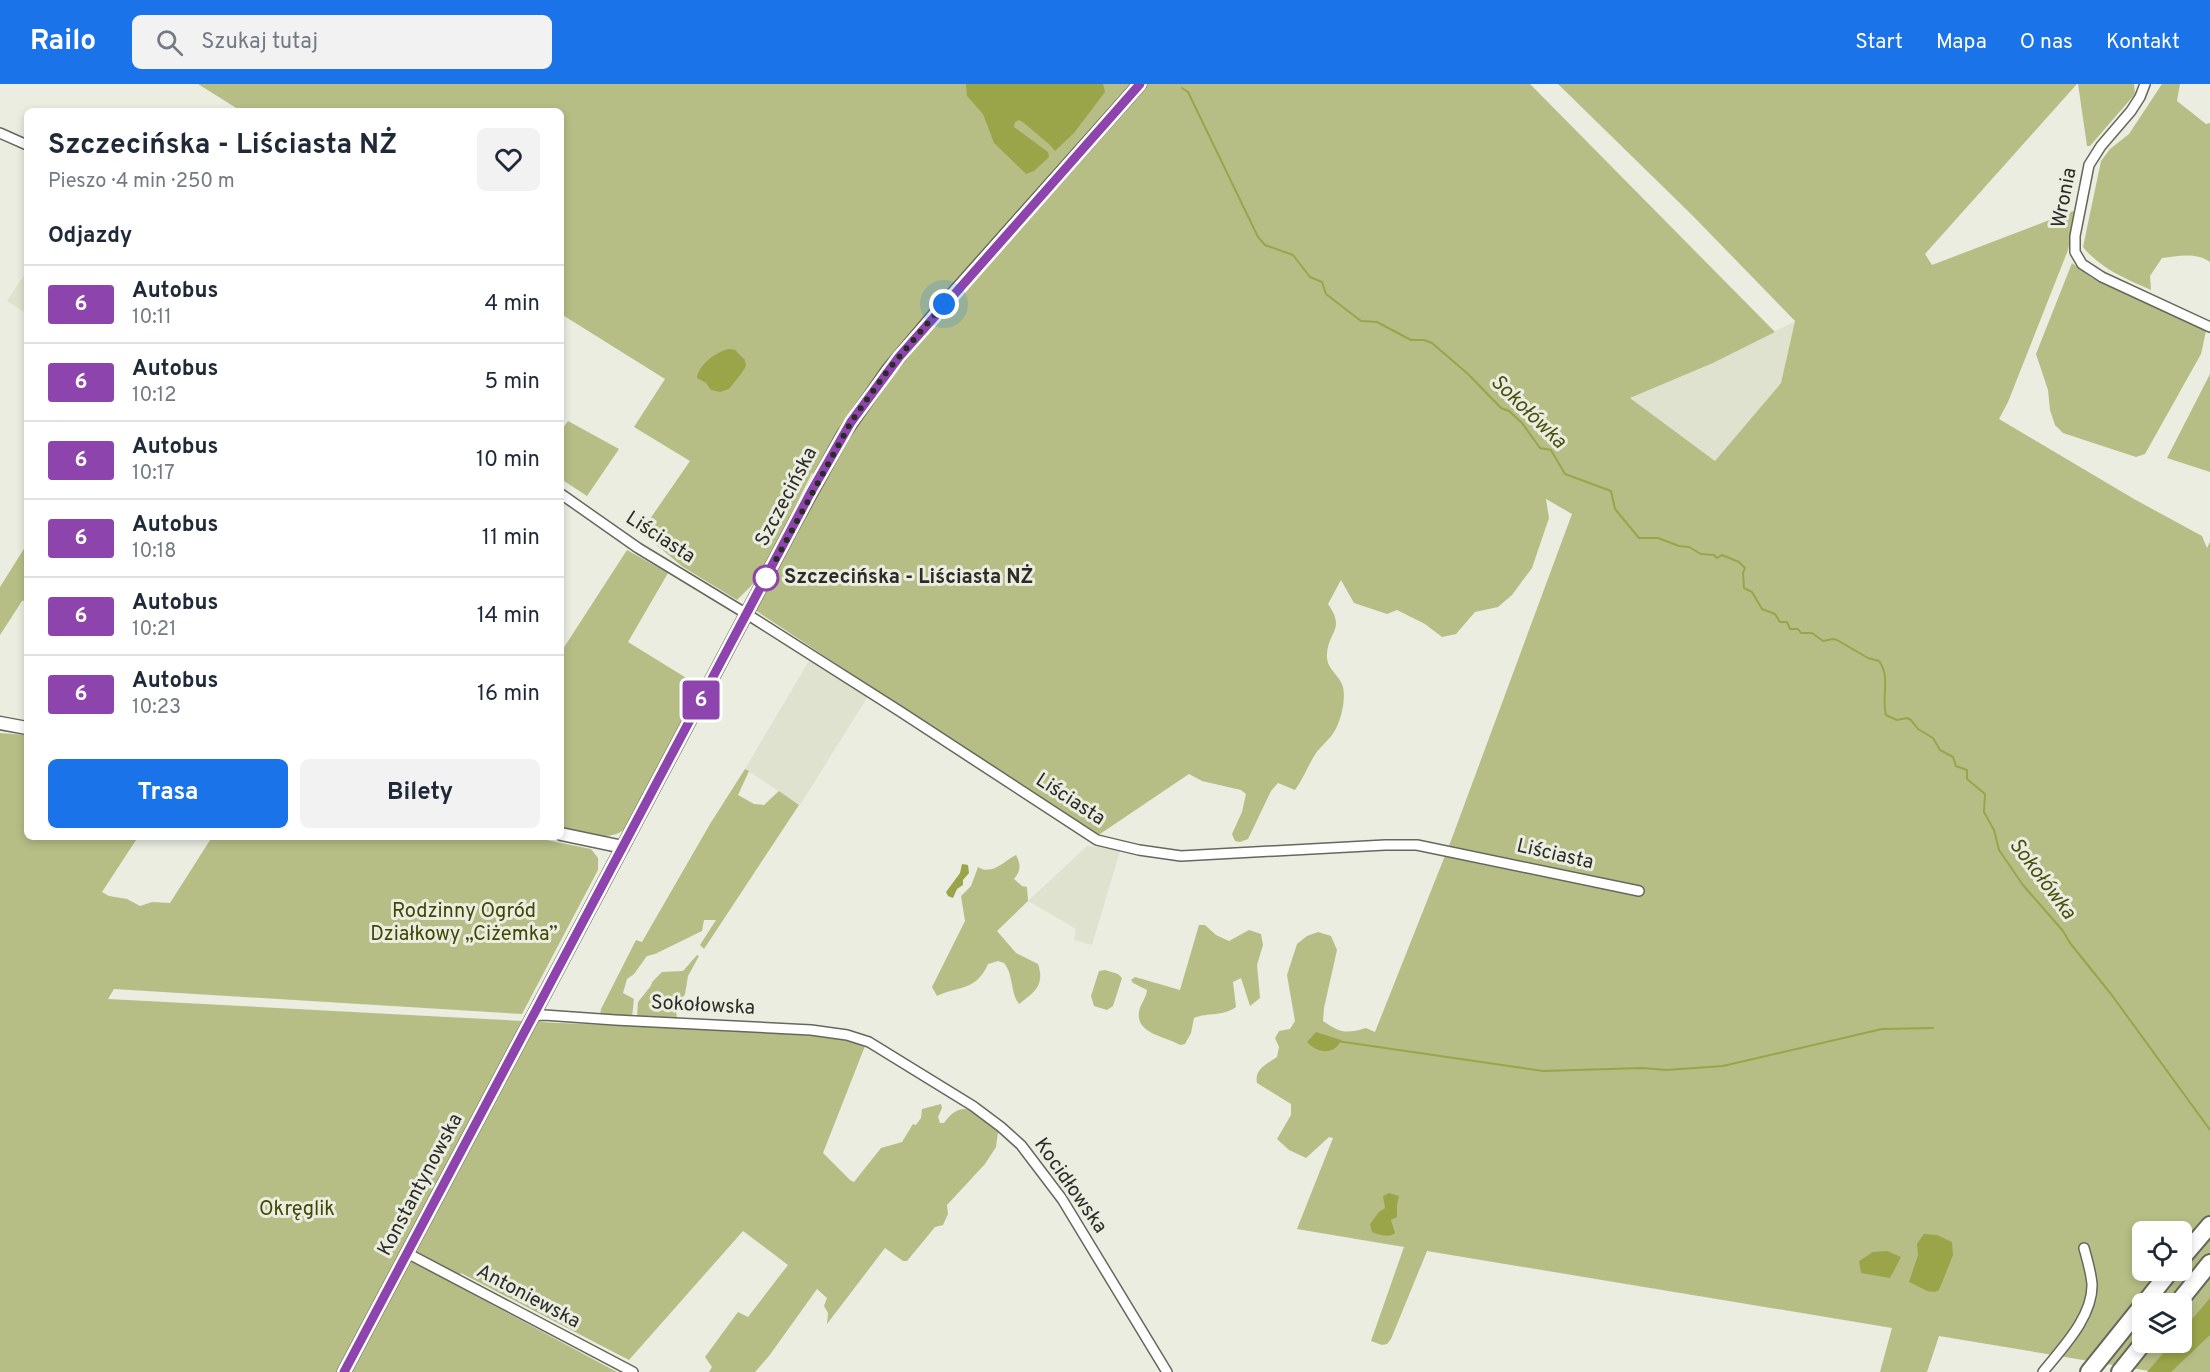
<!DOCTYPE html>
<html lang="pl">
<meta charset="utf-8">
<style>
body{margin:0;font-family:Overpass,sans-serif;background:#f2f2f3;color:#1f2937;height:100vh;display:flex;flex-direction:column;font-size:22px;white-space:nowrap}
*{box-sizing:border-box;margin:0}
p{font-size:20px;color:#747a83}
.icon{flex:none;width:33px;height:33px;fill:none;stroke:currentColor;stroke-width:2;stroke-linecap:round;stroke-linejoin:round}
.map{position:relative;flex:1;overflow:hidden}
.sheet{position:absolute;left:24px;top:24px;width:540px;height:732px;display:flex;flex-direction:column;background:#fff;border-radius:9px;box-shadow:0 3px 9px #0003}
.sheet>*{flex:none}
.badge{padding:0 12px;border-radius:4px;font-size:21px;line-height:39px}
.fabs{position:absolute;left:2132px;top:1137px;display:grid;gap:12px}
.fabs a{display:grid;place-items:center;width:60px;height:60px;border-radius:9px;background:#fff;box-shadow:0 3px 9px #0003;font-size:30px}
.you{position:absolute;width:30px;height:30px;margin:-15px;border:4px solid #fff;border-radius:50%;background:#1a73e8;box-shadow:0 0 0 9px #1a73e833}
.map>.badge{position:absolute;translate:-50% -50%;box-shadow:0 0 0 3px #fff}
h2{padding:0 24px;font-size:22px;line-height:54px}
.round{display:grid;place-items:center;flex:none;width:63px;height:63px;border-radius:9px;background:#f2f2f3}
.head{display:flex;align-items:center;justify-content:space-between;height:102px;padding:0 24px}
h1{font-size:28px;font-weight:700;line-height:45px}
.action{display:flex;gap:12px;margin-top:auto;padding:12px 24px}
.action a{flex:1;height:69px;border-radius:9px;background:#1a73e8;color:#fff;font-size:24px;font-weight:700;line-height:69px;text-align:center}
.action a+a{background:#f2f2f3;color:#1f2937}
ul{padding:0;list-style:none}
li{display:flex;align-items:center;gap:18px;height:78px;padding:0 24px;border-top:2px solid #e0e1e3}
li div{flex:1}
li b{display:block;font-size:22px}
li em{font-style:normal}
li .badge{min-width:66px;font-weight:700;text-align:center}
header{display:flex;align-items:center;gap:36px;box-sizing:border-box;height:84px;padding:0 30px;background:#1a73e8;color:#fff}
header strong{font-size:28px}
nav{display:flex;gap:33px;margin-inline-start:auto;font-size:21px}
.search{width:420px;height:54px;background:#f2f2f3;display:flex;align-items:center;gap:15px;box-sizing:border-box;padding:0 21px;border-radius:9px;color:#747a83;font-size:22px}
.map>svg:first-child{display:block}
.built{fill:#dee2ce}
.green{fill:#b6be86;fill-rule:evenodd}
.water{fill:#9aa54a}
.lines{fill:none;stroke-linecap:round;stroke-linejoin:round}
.stream{stroke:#9aa54a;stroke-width:2}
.street-casing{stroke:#66685c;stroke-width:12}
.secondary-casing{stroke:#66685c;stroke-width:15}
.highway-casing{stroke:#66685c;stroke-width:20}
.street{stroke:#fff;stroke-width:9}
.secondary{stroke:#fff;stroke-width:12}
.highway{stroke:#fff;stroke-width:16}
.line-casing{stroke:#fff;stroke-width:14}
.line{stroke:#8e44ad;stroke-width:9}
.walk{stroke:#2b2c27;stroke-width:6;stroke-dasharray:0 10.8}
.stop-dot{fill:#fff;stroke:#8e44ad;stroke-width:3}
.labels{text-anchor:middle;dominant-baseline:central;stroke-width:6;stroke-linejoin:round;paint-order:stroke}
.street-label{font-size:20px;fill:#2b2c27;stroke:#eaede0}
.stop-label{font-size:20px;font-weight:bold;fill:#2b2c27;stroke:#eaede0;text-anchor:start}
.park-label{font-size:20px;fill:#414700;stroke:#eaede0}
.water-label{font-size:21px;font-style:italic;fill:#4b510d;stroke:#eaede0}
</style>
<header>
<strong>Railo</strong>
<div class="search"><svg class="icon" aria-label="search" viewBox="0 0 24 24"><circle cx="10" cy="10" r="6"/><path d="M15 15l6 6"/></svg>Szukaj tutaj</div>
<nav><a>Start</a><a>Mapa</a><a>O nas</a><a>Kontakt</a></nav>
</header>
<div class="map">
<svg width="2210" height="1288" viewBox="0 0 2210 1288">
<rect width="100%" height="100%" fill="#eaede0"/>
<path class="built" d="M27,187V230L7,217Z
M1795,237L1781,299L1715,377L1630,314L1713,279Z
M809,577L868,612L800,721L745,685Z
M1098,760L1120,767L1092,861L1074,856L1076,845L1028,817L1087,762L1095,763Z"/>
<path class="green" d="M198,0H1530L1775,248L1713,279L1630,314L1715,377L1781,299L1795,237L1693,132L1558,0H2077L1925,170L1932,181L2073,127L2076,129L2068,166L2008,318L1999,335L2134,415L2202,452L2207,464L2210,458V1288H2155L1939,1252L1927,1288H1880L1892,1244L1427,1167L1391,1255L1387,1260L1382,1261L1371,1257L1404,1163L1297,1145L1333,1054L1329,1053L1306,1074L1289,1066L1277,1055L1291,1031V1020L1257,999C1254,985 1267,980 1277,973L1279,963L1275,954L1279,947L1290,945L1295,937L1287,891L1297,860L1307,852L1318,848L1331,852L1337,866L1324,924L1323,937C1340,949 1346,950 1366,944L1375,948L1452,754L1572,430L1546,415L1549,434L1532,484L1512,511L1498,523L1475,528L1456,550L1442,553L1425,540L1397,526L1387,530L1354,519L1341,496L1328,520C1346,546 1328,547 1327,571C1326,585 1340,591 1343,603C1346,616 1341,637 1334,648C1329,656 1321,662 1316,669C1308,681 1304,694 1295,706L1278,699L1271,707L1248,755L1240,758L1235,757L1232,750L1242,728L1246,710L1241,706L1202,697L1189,690L1097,752L755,526L823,395L812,389L758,495L737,516L683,483L641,448L690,377L634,343L665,295L561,230V27H241ZM2142,1148H2181V1186H2142ZM2142,1220H2181V1258H2142Z
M2078,0H2134L2135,10L2090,62H2087Z
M2162,0H2180L2177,17L2206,40L2210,39V178C2197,168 2177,172 2162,174L2150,192L2151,206C2126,195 2101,185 2083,163L2101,77L2110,65L2129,50Z
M2072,179L2092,194L2197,241L2206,247L2201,270L2145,370L2136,373L2063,349L2055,341L2050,326L2048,306L2036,270Z
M2210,290V388L2167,374Z
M568,337L619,365L587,412L561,395V347Z
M27,460V516L22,517L0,551V503Z
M627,466L668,489L628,558L701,603L626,744C609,760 581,748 561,744V568Z
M0,649L27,651V753H138L102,808L109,812L127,815L140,822L152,818L170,819L212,753H532L591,765L598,774V786L522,930L114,905L108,915L560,939L779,948L837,954L865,962L823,1069L850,1096L854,1098L881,1064L902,1058L913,1040L916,1041L921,1034L922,1025L941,1020L942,1024L938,1033L940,1039H944C964,1011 979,1031 998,1048L996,1063L985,1080L947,1121L948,1130L943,1141L935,1143L907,1177H903L885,1164L827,1240L828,1229L824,1222L827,1214L817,1205L769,1272L755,1288H709L712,1283L705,1273L738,1228L748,1233L788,1181L743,1147L629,1276L461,1189L454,1200L617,1288H0Z
M745,685L749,687L738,711L754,720L764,721L779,707L799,721L704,865L700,861L716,836H704L702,847L655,870L647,872L634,890L627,895L623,909L634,915L632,933L600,931L601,925L636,856L642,858L710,740Z
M1016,771C1021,781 1021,786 1014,795L1022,802L1027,803L1028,817L997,847L1016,869L1038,880C1045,901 1035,908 1019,920C1010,908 1014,891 1004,879L998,877L988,880C976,907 961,901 937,912L932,903L965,837L961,812L971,802L978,783C992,792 1004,777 1016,771Z
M1199,841H1205L1216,851L1229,857L1249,846L1261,850L1263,861L1257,881L1260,914L1250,922L1241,894L1233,898L1236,923C1222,933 1208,928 1194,934L1191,949L1185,960L1180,961C1165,952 1136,950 1139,928C1140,920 1146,915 1147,906L1133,899L1131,896L1135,893L1180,906Z
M697,871L699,872L688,892L685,910L676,926L677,934L637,933L638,918L650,903L653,897L662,888L683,887Z
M1105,886L1118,890L1122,894L1113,922L1107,926L1094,922L1091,912L1099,887Z"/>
<path class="water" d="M966,0H1103L1105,8L1074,49L1055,67L1050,61L1024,39L1019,36L1015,38L1014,43L1048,68L1049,73L1034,87L1026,90L994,59L983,30L967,12Z
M730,265L735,266L745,276L746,282L741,290L729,305L720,308L711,306L706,299L697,294C698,281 718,266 730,265Z
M962,780L968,781L969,789L963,796V801L957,805L953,814L948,812L946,808L960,789Z
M1316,948L1341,956C1335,972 1316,969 1307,958Z
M1389,1109L1399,1112L1397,1121V1133L1391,1136L1395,1149C1390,1154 1378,1151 1372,1148L1370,1140L1379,1128L1385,1124L1383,1112Z
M1924,1150L1937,1151L1952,1158L1953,1171L1939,1206L1935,1208L1927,1207L1909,1198L1918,1171L1917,1160Z
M1887,1167L1901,1173L1890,1194L1861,1189L1859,1177L1873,1168Z
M2210,1214V1251L2171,1288H2147L2172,1259L2181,1258V1248Z"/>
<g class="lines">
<path class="stream" d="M1182,4L1188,8L1258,153L1265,161L1293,171L1310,193L1322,198L1326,210L1361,237L1377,238L1411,256H1424L1432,259L1468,290L1501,324L1509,327L1522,339L1540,364L1551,366L1565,390L1611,407L1615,425L1639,454H1658L1679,462L1689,463L1701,470L1714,471L1717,474L1722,471L1739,478L1745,484L1743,489L1744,504L1752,508L1762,525L1775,530L1780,538H1787L1790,545H1798L1801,549H1812L1823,557L1833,555L1837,556L1868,574L1879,577C1891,593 1881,613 1886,631L1897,636L1907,634L1911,636L1918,645L1933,654L1940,666L1953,673L1956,682L1967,686V695L1985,710L1984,728L1994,746L1999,766L2023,801L2063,847L2070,859L2111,910L2210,1046
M1337,957L1543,987L1643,984L1666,986L1723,982L1882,945L1933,944"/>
<g class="street-casing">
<path id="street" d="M2145,0L2140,13L2131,27L2101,62L2089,81L2075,152V168L2082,180L2102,193L2210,243
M0,49L27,61
M561,410L638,464L750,532L901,628L1097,756L1139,766L1181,772L1385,761H1417L1639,807
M533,932L544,931L615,936L811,946L847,951L869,958L973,1022L1001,1043L1021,1061L1062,1115L1167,1288
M407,1169L633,1288
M2043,1288C2062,1264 2093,1233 2092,1200C2091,1188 2087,1175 2084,1164"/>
</g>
<g class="secondary-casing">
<path id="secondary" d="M0,639L27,644
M561,750L623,763
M344,1288L793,442L843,351L888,286L935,230L1140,0"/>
</g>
<g class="highway-casing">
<path id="highway" d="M2181,1175L2210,1141
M2144,1220L2171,1186
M2177,1220L2210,1179
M2089,1288L2142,1222
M2120,1288L2144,1258"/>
</g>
<use href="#street" class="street"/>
<use href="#secondary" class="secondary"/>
<use href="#highway" class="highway"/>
</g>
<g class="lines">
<g class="line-casing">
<path id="line" d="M344,1288L811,408L851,338L899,273L1140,0"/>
</g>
<use href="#line" class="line"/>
<path class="walk" d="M766,494L851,338L888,286L944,220"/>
</g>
<circle class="stop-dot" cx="766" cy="494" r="12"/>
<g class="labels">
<g class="street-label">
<text transform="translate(2065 114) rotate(-79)">Wronia</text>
<text transform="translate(787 413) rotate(-62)">Szczecińska</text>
<text transform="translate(660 454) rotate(33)">Liściasta</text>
<text transform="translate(1070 716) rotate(33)">Liściasta</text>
<text transform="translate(1555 771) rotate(13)">Liściasta</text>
<text transform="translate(703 922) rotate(3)">Sokołowska</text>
<text transform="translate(421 1101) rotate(-62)">Konstantynowska</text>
<text transform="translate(1070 1102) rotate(55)">Kocidłowska</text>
<text transform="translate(528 1213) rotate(28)">Antoniewska</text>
</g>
<g class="stop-label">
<text x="784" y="494">Szczecińska - Liściasta NŻ</text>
</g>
<g class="park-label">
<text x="464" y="828">Rodzinny Ogród<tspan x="464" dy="23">Działkowy „Ciżemka”</tspan></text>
<text x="297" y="1126">Okręglik</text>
</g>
<g class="water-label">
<text transform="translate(1528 328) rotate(44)">Sokołówka</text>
<text transform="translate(2042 795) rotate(53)">Sokołówka</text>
</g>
</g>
</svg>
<div class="fabs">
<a><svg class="icon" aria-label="locate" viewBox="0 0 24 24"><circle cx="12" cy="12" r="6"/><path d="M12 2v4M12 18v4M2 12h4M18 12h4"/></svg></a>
<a><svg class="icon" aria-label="layers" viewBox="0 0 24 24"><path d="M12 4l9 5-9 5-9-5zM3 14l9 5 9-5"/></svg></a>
</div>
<div class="you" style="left:944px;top:220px"></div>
<b class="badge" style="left:701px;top:616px;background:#8e44ad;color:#fff">6</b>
<section class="sheet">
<div class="head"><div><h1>Szczecińska - Liściasta NŻ</h1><p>Pieszo · 4 min · 250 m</p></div><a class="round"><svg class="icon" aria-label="heart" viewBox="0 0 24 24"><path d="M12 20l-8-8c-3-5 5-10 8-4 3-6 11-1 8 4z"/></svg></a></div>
<h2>Odjazdy</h2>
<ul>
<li><span class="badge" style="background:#8e44ad;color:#fff">6</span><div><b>Autobus</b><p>10:11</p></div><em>4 min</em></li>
<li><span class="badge" style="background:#8e44ad;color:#fff">6</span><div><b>Autobus</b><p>10:12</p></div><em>5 min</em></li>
<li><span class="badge" style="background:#8e44ad;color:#fff">6</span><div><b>Autobus</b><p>10:17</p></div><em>10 min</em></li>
<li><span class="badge" style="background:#8e44ad;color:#fff">6</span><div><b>Autobus</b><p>10:18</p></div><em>11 min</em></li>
<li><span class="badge" style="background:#8e44ad;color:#fff">6</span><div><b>Autobus</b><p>10:21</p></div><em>14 min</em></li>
<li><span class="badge" style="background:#8e44ad;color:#fff">6</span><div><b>Autobus</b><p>10:23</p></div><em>16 min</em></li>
</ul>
<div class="action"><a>Trasa</a><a>Bilety</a></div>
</section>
</div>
